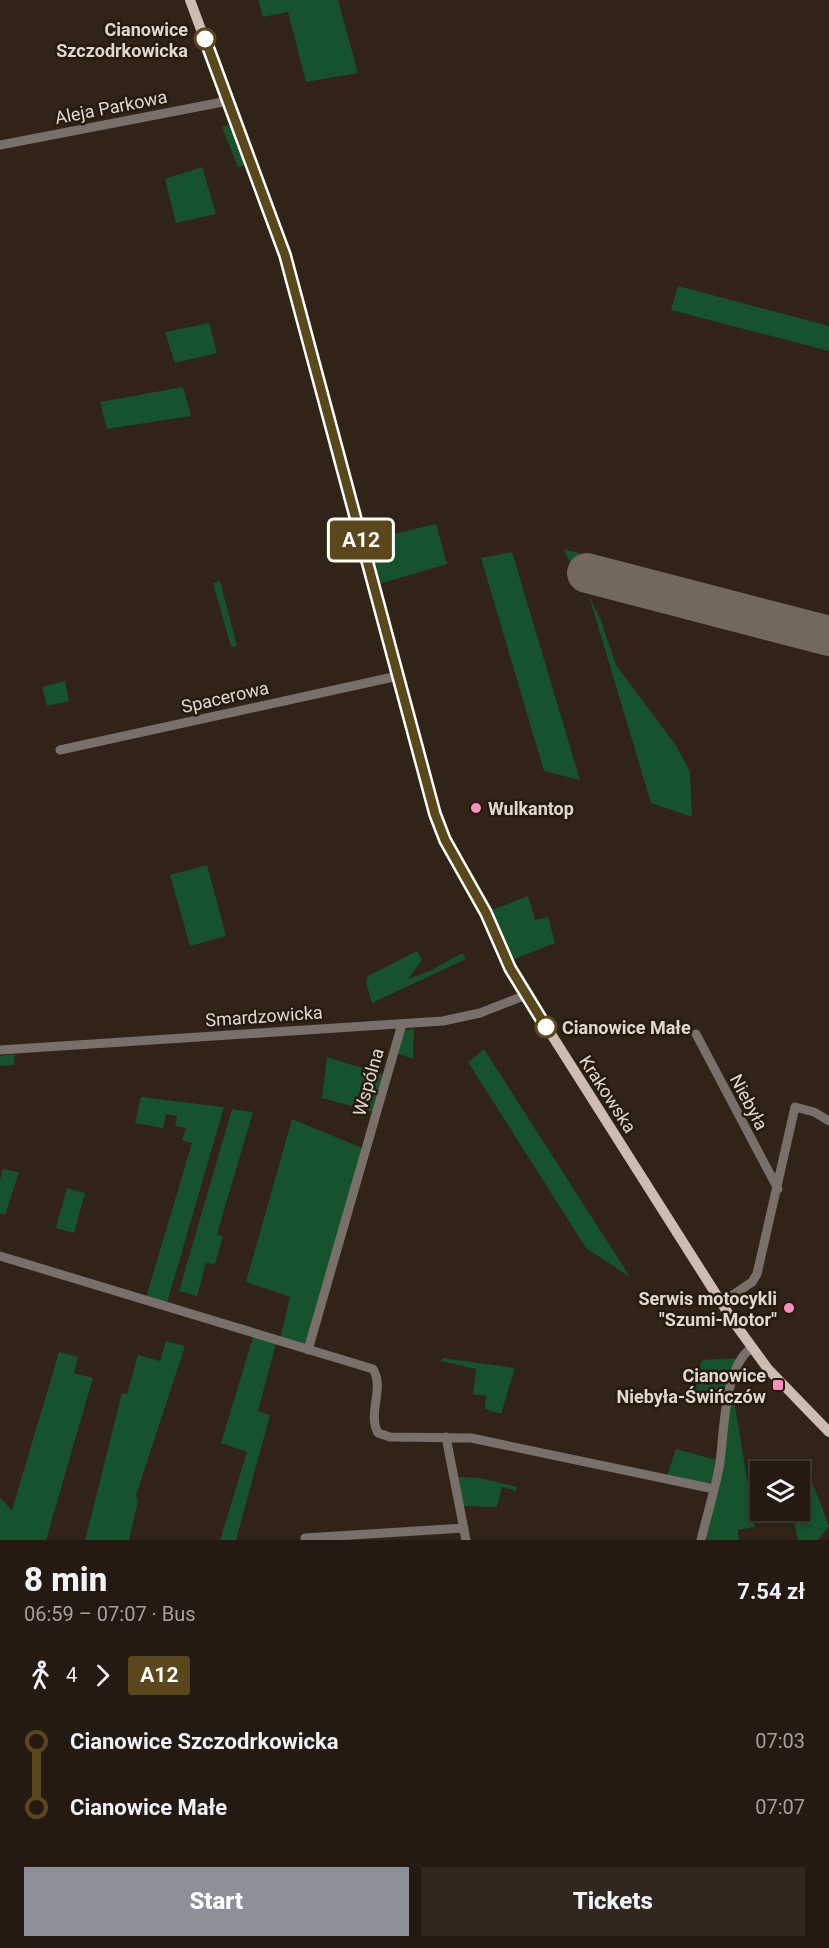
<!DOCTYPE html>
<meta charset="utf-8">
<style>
body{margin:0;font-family:Roboto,sans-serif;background:#31271f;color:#f1f3f6;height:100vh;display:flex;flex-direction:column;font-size:22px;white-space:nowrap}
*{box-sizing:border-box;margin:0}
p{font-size:20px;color:#a3a19f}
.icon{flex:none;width:33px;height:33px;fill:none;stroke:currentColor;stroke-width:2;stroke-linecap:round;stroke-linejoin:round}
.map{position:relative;height:1540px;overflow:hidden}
.details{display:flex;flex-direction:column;background:#251a11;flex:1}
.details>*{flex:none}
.badge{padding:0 12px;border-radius:4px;font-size:21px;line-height:39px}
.buttons{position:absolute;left:750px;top:1461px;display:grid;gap:12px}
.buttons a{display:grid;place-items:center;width:60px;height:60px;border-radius:0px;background:#251a11;box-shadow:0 3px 9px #0003,0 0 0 2px #423831;font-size:30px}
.map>.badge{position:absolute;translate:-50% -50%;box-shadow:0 0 0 3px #fff}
.legs{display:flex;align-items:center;gap:9px;height:66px;padding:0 24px;font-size:20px}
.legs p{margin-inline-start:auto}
.overview{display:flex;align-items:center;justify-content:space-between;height:102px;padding:0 24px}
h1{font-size:33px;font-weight:800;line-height:45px}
.action{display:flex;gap:12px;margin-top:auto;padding:12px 24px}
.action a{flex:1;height:69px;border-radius:0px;background:#8c9099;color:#fff;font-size:24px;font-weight:800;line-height:69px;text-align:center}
.action a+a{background:#31271f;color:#f1f3f6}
ul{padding:0 24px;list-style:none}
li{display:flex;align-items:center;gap:21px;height:66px;font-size:22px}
li i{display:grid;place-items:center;width:9px;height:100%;margin:0 8px;background:currentColor}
li i::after{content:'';width:15px;height:15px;margin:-8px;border:4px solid;border-radius:50%;background:#251a11}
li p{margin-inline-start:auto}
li:first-child i{background:linear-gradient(#0000 50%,currentColor 0)}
li:last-child i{background:linear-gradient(currentColor 50%,#0000 0)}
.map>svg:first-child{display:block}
.green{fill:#16522c}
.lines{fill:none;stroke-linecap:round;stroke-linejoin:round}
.runway{stroke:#74685d;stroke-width:40}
.minor{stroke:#79706c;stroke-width:9}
.major{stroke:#cebbb2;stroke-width:10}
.line-1-casing{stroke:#fff;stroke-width:14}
.line-1{stroke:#5a481c;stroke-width:9}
.stop-1-dot{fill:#fff;stroke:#5a481c;stroke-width:3}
.poi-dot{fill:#fd8ebf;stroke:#271a0e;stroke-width:2}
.labels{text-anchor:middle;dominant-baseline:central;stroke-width:5;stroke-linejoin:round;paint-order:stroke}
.stop-label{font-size:18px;font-weight:bold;fill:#e0d7d0;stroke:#271a0e;text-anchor:end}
.street-label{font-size:18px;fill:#e0d7d0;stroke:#271a0e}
.poi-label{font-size:18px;font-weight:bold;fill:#e0d7d0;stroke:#271a0e;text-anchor:end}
</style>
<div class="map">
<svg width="829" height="1540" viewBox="0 0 829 1540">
<rect width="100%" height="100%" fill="#312317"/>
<path class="green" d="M258,0H338L358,73L306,82L288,12L263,17Z
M231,124L247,165L238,167L222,127Z
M202,167L216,214L176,223L165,179Z
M678,286L829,326V351L671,310Z
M209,323L217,353L175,363L165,332Z
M183,387L191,416L107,429L100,402Z
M436,524L447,564L376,585L367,540Z
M563,549L829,620V652L584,588Z
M512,552L580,780L544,771L481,558Z
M220,581L237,646L231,647L213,583Z
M589,596L600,618L616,665L677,747L690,772L692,817L651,803Z
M65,681L69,701L47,706L42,687Z
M207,865L226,936L190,946L170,875Z
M528,896L535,920L548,917L555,943L512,960L492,910Z
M417,951L422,960L408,979L430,971L462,953L466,959L372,1003L366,982L368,976Z
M414,1029L413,1059L397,1053L403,1030Z
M484,1049L630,1277L586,1248L468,1062Z
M15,1054L14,1065L0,1066V1056Z
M327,1057L384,1075L372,1112L322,1098Z
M141,1097L224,1107L167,1303L146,1297L192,1143L182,1140L186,1128L175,1126L177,1116L166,1114L163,1128L135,1123Z
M232,1109L253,1112L217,1234L223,1236L215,1264L206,1263L197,1296L179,1291Z
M292,1119L362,1148L306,1346L280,1339L290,1297L246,1282Z
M3,1169L19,1172L5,1215L0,1214V1180Z
M67,1188L85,1193L74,1233L56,1228Z
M253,1337L276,1344L258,1411L270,1415L236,1540H220L247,1452L221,1443Z
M166,1341L185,1346L136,1495L138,1501L129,1540H85L122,1393L127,1394L138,1355L160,1361Z
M59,1352L78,1357L74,1373L93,1378L46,1540H0V1498L12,1510Z
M442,1358L515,1368L501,1414L485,1409L486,1396L473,1394L476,1369L441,1361Z
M737,1358L723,1399L694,1392L702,1360Z
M732,1388L755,1527L738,1530L739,1540H707L705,1531Z
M676,1449L716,1460L711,1481L707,1486L666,1479Z
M805,1464L829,1526L818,1540H798L792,1511L800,1510V1472L784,1471L783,1468Z
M456,1477L480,1478L517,1487L516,1491L502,1487L497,1507L462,1506Z"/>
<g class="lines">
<path class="runway" d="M587,573L829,636"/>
<path class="minor" d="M0,145L228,101
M60,750L398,676
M696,1034L778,1189
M0,1050L443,1021L480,1013L526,995
M0,1256L373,1369C385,1389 367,1412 378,1433L390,1437L471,1438L714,1489
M721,1303L752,1282L757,1274L795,1107L814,1112L829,1121
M308,1350L402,1024
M446,1437L466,1540
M305,1538L464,1528
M701,1540C707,1516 714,1492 719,1468C725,1435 722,1371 751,1348"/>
<path class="major" d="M190,0L285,255L431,801L445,840L486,913L513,974L733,1321L768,1369L829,1432"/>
</g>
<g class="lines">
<g class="line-1-casing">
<path id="line-1" d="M205,39L285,255L435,814L445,840L486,913L510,968L546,1027"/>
</g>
<use href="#line-1" class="line-1"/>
</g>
<g class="stop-1-dot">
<circle cx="205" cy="39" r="10"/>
<circle cx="546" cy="1027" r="10"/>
</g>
<g class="poi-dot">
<circle cx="476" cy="808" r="6"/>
<circle cx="789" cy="1308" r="6"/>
<rect x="772" y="1379" width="12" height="12" rx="3"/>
</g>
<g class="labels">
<g class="stop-label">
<text x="188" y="29">Cianowice<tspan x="188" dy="21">Szczodrkowicka</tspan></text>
<text x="562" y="1027" text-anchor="start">Cianowice Małe</text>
</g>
<g class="street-label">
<text transform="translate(111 107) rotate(-11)">Aleja Parkowa</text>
<text transform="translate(225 697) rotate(-13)">Spacerowa</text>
<text transform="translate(264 1016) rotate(-4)">Smardzowicka</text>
<text transform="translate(368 1082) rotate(-74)">Wspólna</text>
<text transform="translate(608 1094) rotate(57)">Krakowska</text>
<text transform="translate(749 1102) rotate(62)">Niebyła</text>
</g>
<g class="poi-label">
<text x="488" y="808" text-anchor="start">Wulkantop</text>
<text x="777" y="1298">Serwis motocykli<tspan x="777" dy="21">"Szumi-Motor"</tspan></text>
<text x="766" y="1375">Cianowice<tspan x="766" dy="21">Niebyła-Świńczów</tspan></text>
</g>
</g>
</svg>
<div class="buttons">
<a><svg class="icon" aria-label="layers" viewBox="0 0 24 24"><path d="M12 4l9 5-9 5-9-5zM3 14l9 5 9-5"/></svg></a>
</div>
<b class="badge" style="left:361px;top:540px;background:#5a481c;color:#fff">A12</b>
</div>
<section class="details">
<div class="overview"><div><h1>8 min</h1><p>06:59 – 07:07 · Bus</p></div><b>7.54 zł</b></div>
<div class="legs"><svg class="icon" aria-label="walk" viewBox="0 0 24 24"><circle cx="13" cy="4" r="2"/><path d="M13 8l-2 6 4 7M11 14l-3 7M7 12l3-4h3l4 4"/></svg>4<svg class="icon" aria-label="forward" viewBox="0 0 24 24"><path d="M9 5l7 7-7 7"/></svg><b class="badge" style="background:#5a481c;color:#fff">A12</b></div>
<ul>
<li><i style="color:#5a481c"></i><b>Cianowice Szczodrkowicka</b><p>07:03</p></li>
<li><i style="color:#5a481c"></i><b>Cianowice Małe</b><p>07:07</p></li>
</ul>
<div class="action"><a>Start</a><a>Tickets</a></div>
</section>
